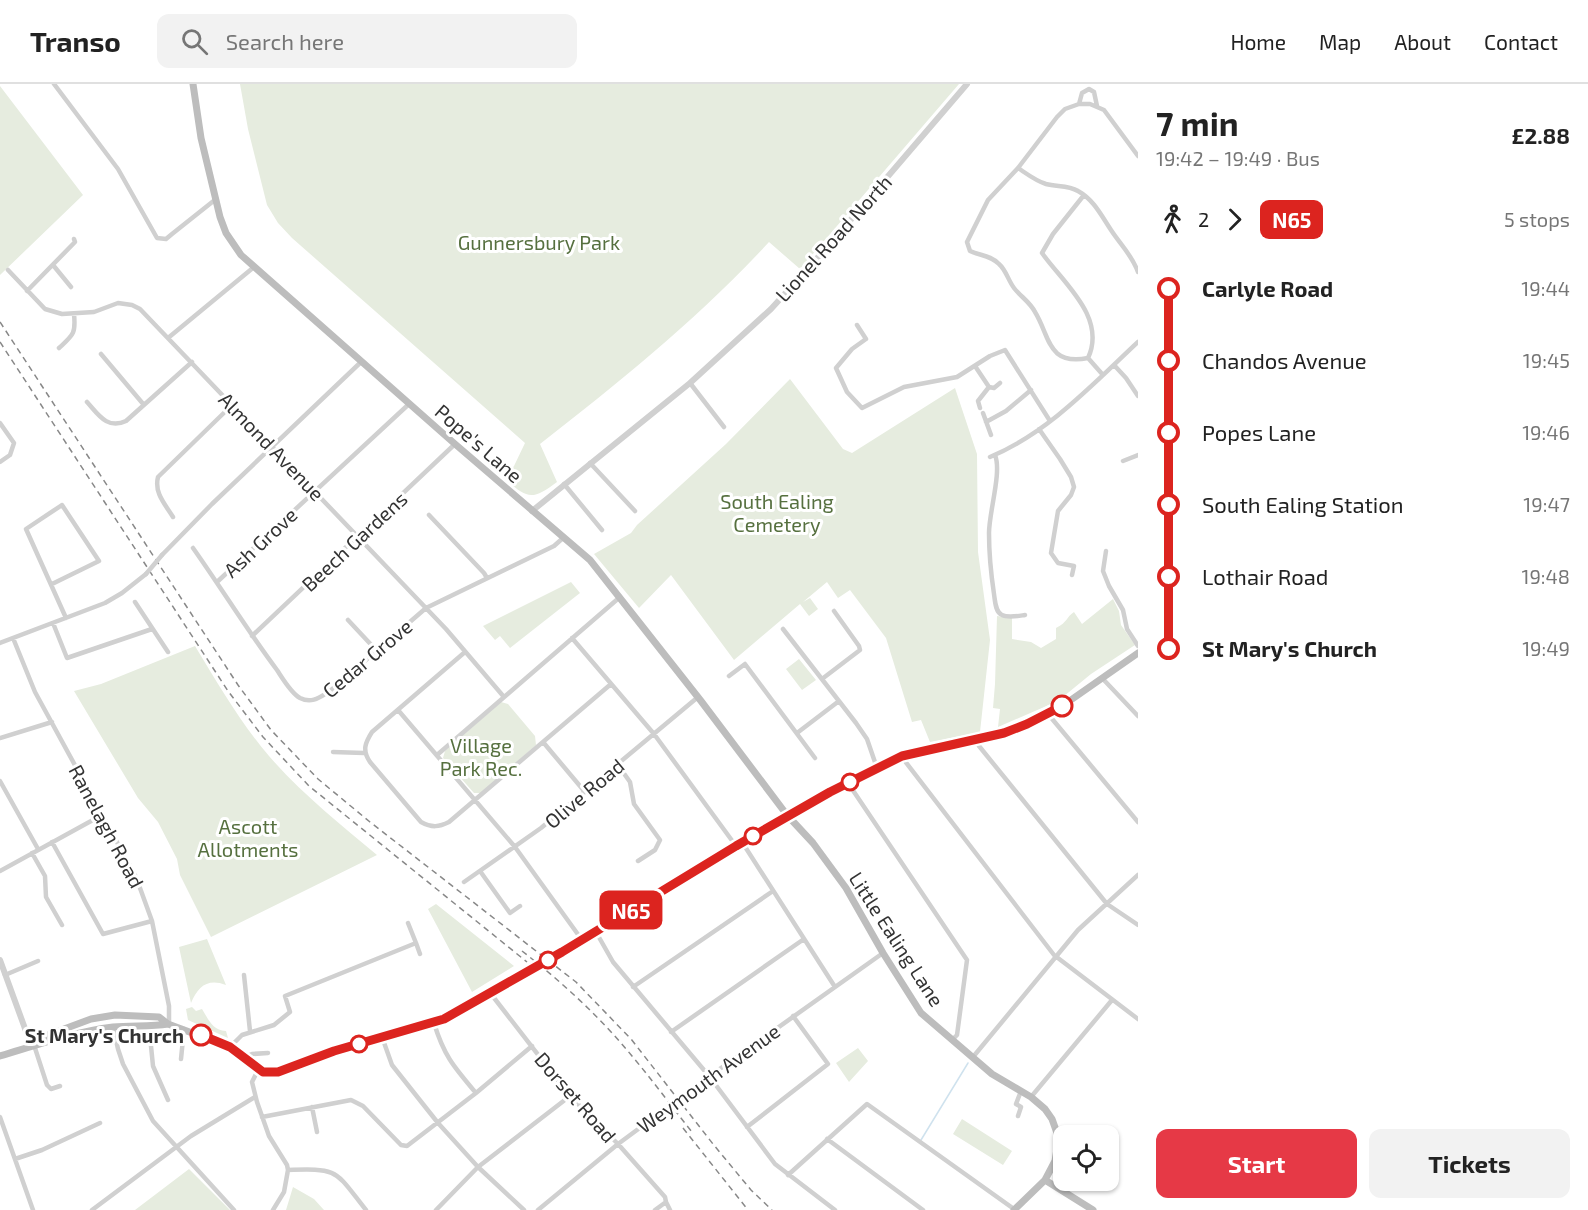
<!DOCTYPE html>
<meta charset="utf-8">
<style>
body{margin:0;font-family:"Exo 2",sans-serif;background:#f2f2f2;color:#222;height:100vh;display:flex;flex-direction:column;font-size:22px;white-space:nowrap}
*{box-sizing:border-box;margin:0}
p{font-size:20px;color:#767676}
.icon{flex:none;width:33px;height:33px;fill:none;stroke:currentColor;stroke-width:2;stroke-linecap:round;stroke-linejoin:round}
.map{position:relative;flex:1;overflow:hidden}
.drawer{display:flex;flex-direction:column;background:#fff;width:450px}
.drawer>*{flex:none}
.badge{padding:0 12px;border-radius:9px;font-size:21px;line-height:39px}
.buttons{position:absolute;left:1053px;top:1041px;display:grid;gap:12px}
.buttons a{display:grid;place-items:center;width:66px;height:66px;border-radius:12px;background:#fff;box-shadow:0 2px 4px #0004;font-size:30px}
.map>.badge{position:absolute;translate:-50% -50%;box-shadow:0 0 0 3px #fff}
.legs{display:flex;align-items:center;gap:9px;height:66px;padding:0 18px;font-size:20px}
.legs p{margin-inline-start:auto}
.head{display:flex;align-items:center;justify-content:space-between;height:102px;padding:0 18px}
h1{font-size:33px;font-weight:700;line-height:45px}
.cta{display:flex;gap:12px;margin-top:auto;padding:12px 18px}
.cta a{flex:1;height:69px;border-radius:12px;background:#e63946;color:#fff;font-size:24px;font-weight:700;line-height:69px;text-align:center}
.cta a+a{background:#f2f2f2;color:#222}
ul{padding:0 18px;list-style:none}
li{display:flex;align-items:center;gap:21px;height:72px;font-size:22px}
li i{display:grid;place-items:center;width:9px;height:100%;margin:0 8px;background:currentColor}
li i::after{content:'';width:15px;height:15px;margin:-8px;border:4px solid;border-radius:50%;background:#fff}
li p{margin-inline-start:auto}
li:first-child i{background:linear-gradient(#0000 50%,currentColor 0)}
li:last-child i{background:linear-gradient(currentColor 50%,#0000 0)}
header{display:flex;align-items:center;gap:36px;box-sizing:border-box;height:84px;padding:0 30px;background:#fff;border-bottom:2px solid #e0e0e0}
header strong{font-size:28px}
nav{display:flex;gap:33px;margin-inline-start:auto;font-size:21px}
.search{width:420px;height:54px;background:#f2f2f2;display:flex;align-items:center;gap:15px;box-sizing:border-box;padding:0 21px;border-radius:12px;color:#767676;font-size:22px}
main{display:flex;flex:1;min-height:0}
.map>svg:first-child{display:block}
.green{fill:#e6ecdf}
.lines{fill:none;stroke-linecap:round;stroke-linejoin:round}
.stream{stroke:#cfe2ee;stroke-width:1.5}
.minor{stroke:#d0d0d0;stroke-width:4.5}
.tertiary{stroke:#d0d0d0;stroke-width:6}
.secondary{stroke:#bdbdbd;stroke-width:7}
.rail{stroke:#888;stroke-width:1.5;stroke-dasharray:6 4.5;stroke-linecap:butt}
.minor-bridge{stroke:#d0d0d0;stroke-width:4.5}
.secondary-bridge{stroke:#bdbdbd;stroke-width:7}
.line-1-casing{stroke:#fff;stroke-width:14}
.line-1{stroke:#dc241f;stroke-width:9}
.stop-1-dot{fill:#fff;stroke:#dc241f;stroke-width:3}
.labels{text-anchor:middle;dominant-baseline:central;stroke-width:6;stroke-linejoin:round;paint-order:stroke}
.street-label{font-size:20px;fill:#333;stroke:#fff}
.park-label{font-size:20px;fill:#56703f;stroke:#fff}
.stop-label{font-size:20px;font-weight:bold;fill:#333;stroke:#fff;text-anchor:end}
</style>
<header>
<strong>Transo</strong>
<div class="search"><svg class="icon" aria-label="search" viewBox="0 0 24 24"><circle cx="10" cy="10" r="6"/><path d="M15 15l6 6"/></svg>Search here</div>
<nav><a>Home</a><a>Map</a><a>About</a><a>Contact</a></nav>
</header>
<main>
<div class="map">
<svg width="1138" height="1126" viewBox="0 0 1138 1126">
<rect width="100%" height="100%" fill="#fff"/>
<path class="green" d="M240,0H959L800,185L769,158C700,233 621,297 540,360L557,398C532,417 527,415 504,394L514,382L525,359L292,154L278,139L267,121L248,45Z
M0,2L83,111L0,191Z
M790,295L843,365L852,369L955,304L977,370L978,468L990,556L980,648L930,658L921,636L912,638L886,554L850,506L838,514L827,498L803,518L810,514L818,525L809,532L800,520L734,576L671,491L639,524L594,470L631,449L637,441L726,360Z
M571,498L580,509L510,564L500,552L495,556L483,542Z
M1113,515L1119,527L1121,541L1135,561L1091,590L1058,617L998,643L1000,625L993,624L995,600L997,532L1012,534V555L1031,558L1041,564L1056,555V544C1068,538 1066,533 1074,528L1082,540Z
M195,562C218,600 240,638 269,672C301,709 340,740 377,771L211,853L180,791L177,775L158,738L138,714L74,607L101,600Z
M799,575L816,596L802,606L786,585Z
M501,618L508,620L535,652L536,661L481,709H474L443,674L445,667Z
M436,820L514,882L472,908L428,825Z
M207,855L226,901C208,894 198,902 191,919L179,863Z
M192,923L196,927L202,925C209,936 212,946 226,947L228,954L188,936L186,925Z
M858,964L868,977L849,998L836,979Z
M962,1035L1012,1067L1003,1081L953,1050Z
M189,1085L230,1126H135Z
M293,1103L314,1115L324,1126H286Z"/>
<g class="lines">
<path class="stream" d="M921,1056L968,979"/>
<path class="minor" d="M54,0L118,85L157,154L166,155L172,150L216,115
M1079,20L1082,9L1089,5L1094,8L1097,22
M1018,84C1027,90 1036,97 1046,100C1057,103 1068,101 1078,107C1094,116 1101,131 1111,146C1120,160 1132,171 1138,188
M1084,111L1053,150L1042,169C1063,199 1107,233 1088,274
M53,181L71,203
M8,186L45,225L62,230L94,228L118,219L132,221L140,225L446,545L504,613
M27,207L75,158L74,155
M857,241L866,255L852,265L836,284L847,308L862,324L904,303L957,293L990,272L1005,266L1050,337
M168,254L254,183
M59,264C73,251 76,250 74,230
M101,270L144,321
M1088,274C1047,282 1050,252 1035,228C1030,218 1020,212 1014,204C1008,196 1006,186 999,180C990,171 981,172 970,167L967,158L988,116L1018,84L1057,33L1065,25L1079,20H1090L1104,26L1138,72
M1088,274L1103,291
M1114,281L1126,294L1138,312
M975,282L989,303
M690,299L724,343
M87,318C98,330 107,346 126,337L192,278
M980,324L978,317L989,303L994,304L1000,299
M983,329L991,351
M986,338L1006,327L1031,306
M0,339L14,359L10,371L0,378
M1039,345L1060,375L1071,393L1074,403L1071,411L1058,427L1051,469L1058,479L1074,482L1072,491
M995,371C1002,388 989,428 989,449C989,470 991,490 994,510C995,516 995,528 1002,531C1008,534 1018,532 1025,531
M990,373C1048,349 1093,300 1138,258
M1123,377L1138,371
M590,379L635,427
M564,400L602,446
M429,431L484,489L487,494
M173,433C165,420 154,409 158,393L232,321
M193,464C222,505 247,546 277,586C283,595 291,609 300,614C312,620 320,613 330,607L426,524L554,462L563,454
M1106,467L1103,487L1109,502L1123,526L1127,545L1138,562
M162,471L212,420L361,278
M217,498L409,320
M52,500L99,477L62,421L26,445L66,534
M135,518L168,568
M348,536L377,567
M53,539L67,574L152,545
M783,545L856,639L867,655L877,684
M252,552L455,360
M13,554L35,608L136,793L152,837L169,922V940
M572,554L654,650L736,762
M0,559L105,519L122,509L146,490
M465,568L372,648C365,659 362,666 370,678L421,738C432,744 439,743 449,738L611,600
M729,592L745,580L815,674
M1102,594L1138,632
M822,595L860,566L859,562L834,527
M398,626L515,763L582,856
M1048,630L1138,738
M797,649L839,617
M0,654L52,638
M976,655L979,662L1107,820L1138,841
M543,658L585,708
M333,668L364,669
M437,671L620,513
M901,672L1054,871L1138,935
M618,681L630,698L634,720L660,756L655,766L638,777
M0,697L38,765
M848,699L967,876L957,951L952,956
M52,758L103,850L152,837
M742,758L835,903
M32,769L45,792L46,813L62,841
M0,787L102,731
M480,787L510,829L520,822
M464,798L541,744L698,613
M596,848L613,878L709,992L775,1080L835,1126
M416,859L420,870
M5,891L38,877
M244,891L250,947
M633,903L773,807
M491,910L570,1012L618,1060L665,1113L666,1118L655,1126
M434,939C444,972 454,983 476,1009
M113,943L118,965L123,980L153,1037L234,1126
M671,948L804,855
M150,952L153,982L168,1016
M382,953L392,981L438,1039L478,1083L524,1126
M34,961L47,1001L51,1005L60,1002
M230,963L242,951L274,941L290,928L285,912L416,859L408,839
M973,973L1078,846L1138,791
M243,974L252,970L268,969
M181,975L184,945
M258,986L252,998L257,1018L269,1052L287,1081L288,1086L284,1108L273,1126
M683,1011L883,869
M1031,1013L1112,916
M312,1023L317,1048
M1018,1032L1021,1023L1016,1020L1021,1007
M0,1033L33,1126
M262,1033L351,1016L363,1022L401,1061L407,1062L476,1009L532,962
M747,1043L828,980L793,932
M827,1055L923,1126
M15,1075L42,1066L100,1039
M288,1086C340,1084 335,1087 366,1126
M788,1091L867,1020L1014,1125
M666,1118L670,1126
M92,1126L191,1052L255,1013
M436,1126L478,1083L570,1012
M538,1126L618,1060L664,1026"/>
<path class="tertiary" d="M532,427L690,299L771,225L830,160L967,0
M0,876L31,961"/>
<path class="secondary" d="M193,0L201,54L220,133L226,149L241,171L455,360L590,476L701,617L787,731L813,759L846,804L883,869L921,929L992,990L1031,1013L1045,1025L1052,1035L1057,1049V1065L1055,1077L1045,1096L1014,1126
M562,868L822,712L913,668L1004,649L1027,640L1068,618L1138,569
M36,960L48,951L91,935L115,931L159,933L168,940L230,963L263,988H278L335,967L444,935L476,919L531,885
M0,972C37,961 74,948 113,943C131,941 150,943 168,940
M1045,1096L1093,1126"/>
<path class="rail" d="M0,238L238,601L271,646L318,695L370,738L576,898L631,955L713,1060L751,1106L772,1126
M0,258L228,607L263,653L309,702L527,878
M522,867C562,898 600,933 632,972C653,997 672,1023 692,1048
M683,1044L748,1126"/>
<path class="minor-bridge" d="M146,490L162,471
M664,1026L683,1011"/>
<path class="secondary-bridge" d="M531,885L562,868"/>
</g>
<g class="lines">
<g class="line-1-casing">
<path id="line-1" d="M201,951L230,963L263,988H278L334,967L444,935L562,868L736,762L830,708L902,672L1004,649L1027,640L1062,622"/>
</g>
<use href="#line-1" class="line-1"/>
</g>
<g class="stop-1-dot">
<circle cx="1062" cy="622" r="10"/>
<circle cx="850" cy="698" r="8"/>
<circle cx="753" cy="752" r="8"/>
<circle cx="548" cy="876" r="8"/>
<circle cx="201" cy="951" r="10"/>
<circle cx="359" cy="960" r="8"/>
</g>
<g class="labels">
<g class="street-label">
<text transform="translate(833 154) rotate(-48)">Lionel Road North</text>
<text transform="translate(479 359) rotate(41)">Pope's Lane</text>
<text transform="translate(272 362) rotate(46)">Almond Avenue</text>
<text transform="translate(354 457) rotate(-43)">Beech Gardens</text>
<text transform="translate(260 458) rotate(-43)">Ash Grove</text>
<text transform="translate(367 574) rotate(-40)">Cedar Grove</text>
<text transform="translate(584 709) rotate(-40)">Olive Road</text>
<text transform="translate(107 742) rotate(62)">Ranelagh Road</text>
<text transform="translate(897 855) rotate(57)">Little Ealing Lane</text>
<text transform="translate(708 994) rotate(-36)">Weymouth Avenue</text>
<text transform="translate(576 1013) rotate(49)">Dorset Road</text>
</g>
<g class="park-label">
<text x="539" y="158">Gunnersbury Park</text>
<text x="777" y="417">South Ealing<tspan x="777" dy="23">Cemetery</tspan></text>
<text x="481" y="661">Village<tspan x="481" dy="23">Park Rec.</tspan></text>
<text x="248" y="742">Ascott<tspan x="248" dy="23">Allotments</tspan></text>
</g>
<g class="stop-label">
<text x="184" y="951">St Mary's Church</text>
</g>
</g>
</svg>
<div class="buttons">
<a><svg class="icon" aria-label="locate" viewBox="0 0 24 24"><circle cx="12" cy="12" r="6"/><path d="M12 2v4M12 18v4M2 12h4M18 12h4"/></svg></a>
</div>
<b class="badge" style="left:631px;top:826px;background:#dc241f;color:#fff">N65</b>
</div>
<section class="drawer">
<div class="head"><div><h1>7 min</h1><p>19:42 – 19:49 · Bus</p></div><b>£2.88</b></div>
<div class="legs"><svg class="icon" aria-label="walk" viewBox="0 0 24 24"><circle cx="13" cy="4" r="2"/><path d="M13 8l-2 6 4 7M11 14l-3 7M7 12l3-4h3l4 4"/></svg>2<svg class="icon" aria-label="forward" viewBox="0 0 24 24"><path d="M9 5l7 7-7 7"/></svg><b class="badge" style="background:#dc241f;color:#fff">N65</b><p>5 stops</p></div>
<ul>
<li><i style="color:#dc241f"></i><b>Carlyle Road</b><p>19:44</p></li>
<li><i style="color:#dc241f"></i><span>Chandos Avenue</span><p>19:45</p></li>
<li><i style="color:#dc241f"></i><span>Popes Lane</span><p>19:46</p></li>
<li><i style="color:#dc241f"></i><span>South Ealing Station</span><p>19:47</p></li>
<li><i style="color:#dc241f"></i><span>Lothair Road</span><p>19:48</p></li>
<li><i style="color:#dc241f"></i><b>St Mary's Church</b><p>19:49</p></li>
</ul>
<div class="cta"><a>Start</a><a>Tickets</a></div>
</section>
</main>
